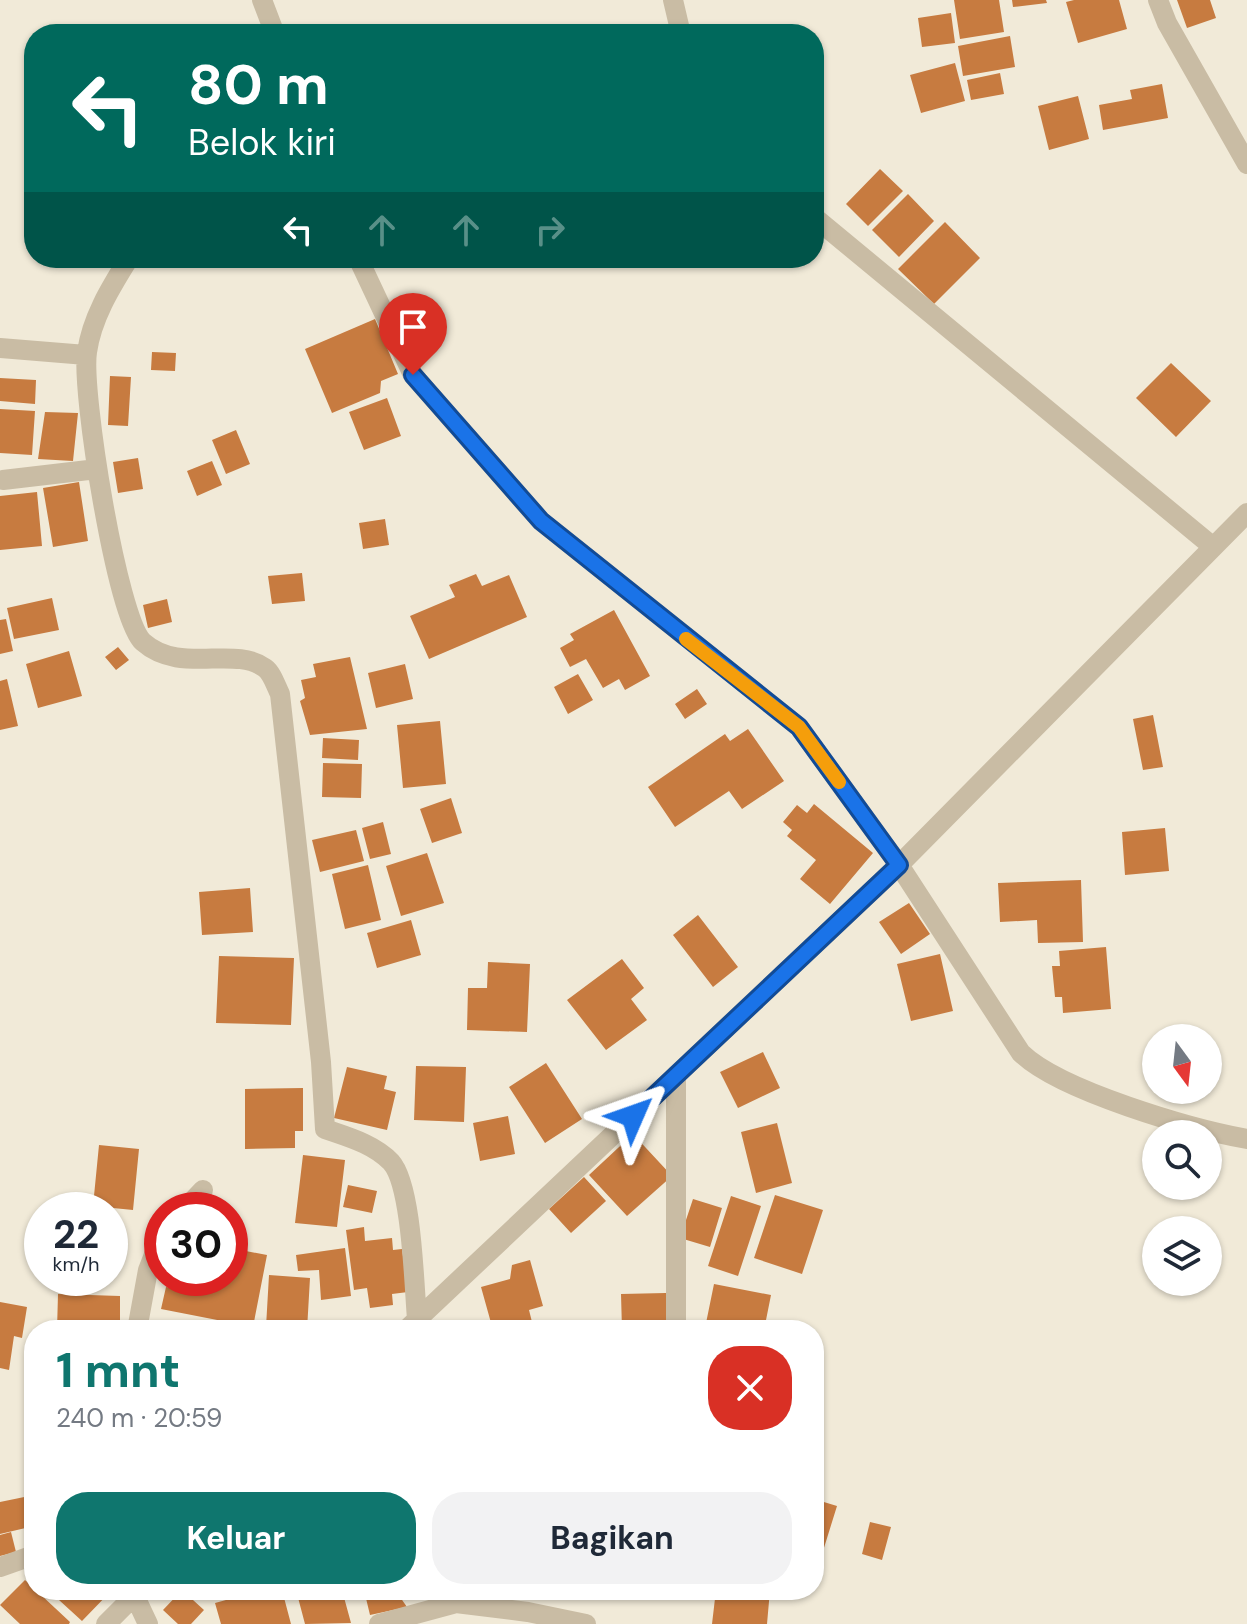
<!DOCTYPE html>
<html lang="id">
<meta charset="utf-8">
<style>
:root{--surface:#fff;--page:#f2f2f3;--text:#1f2937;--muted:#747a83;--accent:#0f766e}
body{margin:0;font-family:"DM Sans",sans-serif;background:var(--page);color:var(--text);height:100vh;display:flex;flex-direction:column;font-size:30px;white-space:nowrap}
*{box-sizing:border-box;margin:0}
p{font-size:26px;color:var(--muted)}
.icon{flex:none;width:44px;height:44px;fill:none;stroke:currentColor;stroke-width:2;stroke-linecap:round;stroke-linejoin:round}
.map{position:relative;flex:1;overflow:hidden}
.side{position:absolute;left:24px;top:1320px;width:800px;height:280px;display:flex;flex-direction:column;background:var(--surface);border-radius:32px;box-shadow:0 2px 6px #0004}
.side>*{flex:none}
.hud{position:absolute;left:24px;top:24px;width:800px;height:244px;border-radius:32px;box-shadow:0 2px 6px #0004;background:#00695c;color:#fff;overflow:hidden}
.needle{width:52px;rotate:165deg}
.buttons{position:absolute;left:1142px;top:1024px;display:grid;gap:16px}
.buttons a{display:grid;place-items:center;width:80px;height:80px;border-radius:50%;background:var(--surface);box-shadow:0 2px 6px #0004;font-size:40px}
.speed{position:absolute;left:24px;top:1192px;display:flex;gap:16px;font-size:40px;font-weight:700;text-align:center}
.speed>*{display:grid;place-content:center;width:104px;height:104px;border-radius:50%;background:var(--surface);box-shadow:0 2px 6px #0004;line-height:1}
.speed small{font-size:20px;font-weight:400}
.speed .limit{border:12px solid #d22;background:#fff;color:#111}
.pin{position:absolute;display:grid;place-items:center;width:68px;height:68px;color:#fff;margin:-82px -34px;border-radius:50% 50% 50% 0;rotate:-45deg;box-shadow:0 0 8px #0007}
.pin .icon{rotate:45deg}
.me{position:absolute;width:88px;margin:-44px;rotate:47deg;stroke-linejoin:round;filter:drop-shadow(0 0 6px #0008)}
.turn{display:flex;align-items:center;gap:28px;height:168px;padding:0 32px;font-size:36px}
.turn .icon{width:104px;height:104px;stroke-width:2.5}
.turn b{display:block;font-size:56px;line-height:68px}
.lanes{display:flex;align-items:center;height:76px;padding:0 32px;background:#0003;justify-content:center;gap:40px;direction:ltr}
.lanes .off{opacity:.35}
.round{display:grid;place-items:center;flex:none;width:84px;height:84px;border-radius:32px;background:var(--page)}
.headline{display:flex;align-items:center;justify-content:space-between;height:136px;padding:0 32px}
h1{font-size:48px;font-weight:700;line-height:60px;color:var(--accent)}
.primary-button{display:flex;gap:16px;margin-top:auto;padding:16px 32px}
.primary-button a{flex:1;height:92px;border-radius:32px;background:var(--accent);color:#fff;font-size:32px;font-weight:700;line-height:92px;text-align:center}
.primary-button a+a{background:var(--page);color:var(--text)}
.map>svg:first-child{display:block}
</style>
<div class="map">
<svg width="1247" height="1624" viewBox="0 0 1247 1624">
<rect width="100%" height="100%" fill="#f1ead8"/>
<path fill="#c77b40" d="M954 0H999L1004 32 960 39Z
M1012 0H1046L1047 3 1013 7Z
M1074 0H1119L1127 29 1078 43 1066 2Z
M1177 0H1210L1216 18 1187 28Z
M951 13 955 43 922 47 918 18Z
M1010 36 1015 67 963 76 958 46Z
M955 63 965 101 921 113 910 75Z
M1000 73 1004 94 971 100 967 80Z
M1162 84 1168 118 1103 130 1099 105 1132 99 1130 90Z
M1078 96 1089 139 1049 150 1038 106Z
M880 169 903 191 868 226 846 204Z
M908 194 934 221 899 257 872 230Z
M945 222 980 258 934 304 898 269Z
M375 319 398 374 381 381 380 393 332 413 305 349Z
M152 352 176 353 175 371 151 370Z
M1171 363 1211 401 1176 437 1136 398Z
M110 376 131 377 128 426 108 425Z
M0 378 36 380 35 404 0 401Z
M387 398 401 436 364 450 349 412Z
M0 409 35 411 32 455 0 453Z
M45 412 78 413 73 461 38 459Z
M236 430 250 464 226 474 212 440Z
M138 458 143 489 118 493 113 462Z
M212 461 222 485 197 496 187 471Z
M79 482 88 541 53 547 43 488Z
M37 492 42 546 0 550V496Z
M385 519 389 545 363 549 359 523Z
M302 573 305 601 272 604 268 576Z
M476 574 482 586 509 575 527 617 429 659 410 616 455 597 449 585Z
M52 598 59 630 14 639 7 608Z
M167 599 172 622 148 628 143 605Z
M614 610 650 676 625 690 619 679 603 688 586 659 570 667 560 648 574 640 570 634Z
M6 619 13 651 0 654V620Z
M118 647 129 660 116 670 105 657Z
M69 651 82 696 38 708 26 664Z
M350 657 367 729 310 735 300 701 305 698 301 680 316 677 313 664Z
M405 664 413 699 376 708 368 673Z
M578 674 593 700 568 714 554 687Z
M7 679 18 726 0 730V681Z
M697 689 707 704 685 719 675 704Z
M1153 715 1163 767 1143 770 1133 719Z
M440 721 446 784 403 788 397 725Z
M748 729 784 781 742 809 729 791 675 827 648 787 725 734 730 741Z
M323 738 359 740 358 760 322 758Z
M323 763 362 764 361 798 322 797Z
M451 798 462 833 432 843 420 809Z
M814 804 873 853 830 904 800 879 816 860 787 836 792 830 783 822 797 805 807 813Z
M383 822 391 854 370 859 362 828Z
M1165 828 1169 871 1125 875 1122 832Z
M356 830 364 861 320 872 312 840Z
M427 853 444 903 401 916 386 866Z
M368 865 381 920 345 929 332 874Z
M1081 880 1083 942 1038 943 1037 920 1000 922 998 883Z
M250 888 253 932 202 935 199 892Z
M909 903 930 934 901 954 879 922Z
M698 915 738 967 713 987 673 935Z
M411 920 421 955 377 968 367 933Z
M1106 947 1111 1009 1063 1013 1062 997H1055L1052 966H1060L1059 951Z
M940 954 953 1011 911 1021 897 964Z
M219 956 294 958 291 1025 216 1023Z
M622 959 644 988 631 999 647 1020 606 1050 567 1000Z
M488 962 530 964 527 1032 467 1030 468 988H487Z
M763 1052 780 1088 738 1108 720 1072Z
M546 1063 582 1119 545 1143 509 1087Z
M416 1066 466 1067 464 1122 414 1120Z
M347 1067 387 1076 384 1089 396 1092 387 1130 334 1118Z
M303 1088V1131H295V1148L245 1149V1089Z
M508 1116 515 1154 480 1161 473 1123Z
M777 1123 792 1183 756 1193 741 1132Z
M633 1134 672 1176 627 1216 589 1175Z
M99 1145 139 1149 133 1210 93 1206Z
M303 1155 345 1160 337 1227 295 1223Z
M584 1177 606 1201 571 1233 549 1209Z
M348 1185 377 1191 372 1213 343 1207Z
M775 1195 823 1210 802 1274 754 1258Z
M731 1196 761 1206 738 1276 708 1266Z
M693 1199 722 1208 710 1247 680 1238Z
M364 1227 365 1241 392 1238 393 1250 402 1249 408 1292 392 1294 393 1305 370 1308 367 1288 354 1290 346 1230Z
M230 1248 267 1255 253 1327 161 1309 166 1287 183 1290 185 1278H230Z
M345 1248 351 1296 321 1300 319 1270 298 1271 296 1255Z
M530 1260 543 1306 529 1310 534 1330H493L481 1287 510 1279 512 1265Z
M269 1275 310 1278 307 1330 266 1327Z
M60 1278H95V1283H60Z
M714 1284 771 1295 764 1330 705 1328Z
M666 1293V1330H622L621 1294Z
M58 1294 120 1296V1330H57Z
M0 1302 27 1307 22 1338 14 1336 9 1370 0 1368Z
M34 1412V1453L30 1454 25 1413Z
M34 1495V1526L0 1534V1502Z
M814 1499 837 1506 823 1551 814 1548Z
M870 1522 891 1527 882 1560 862 1554Z
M11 1532 16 1552 0 1556V1535Z
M25 1580 70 1622 69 1624H20L0 1605Z
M48 1590H112L82 1621Z
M182 1590 204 1610 191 1624H178L163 1610Z
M262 1590H282L291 1624H221L215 1603Z
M296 1590H342L351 1623 305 1624Z
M364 1590H424V1591L400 1597 407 1607 370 1615Z
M716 1590H770L767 1624H712Z"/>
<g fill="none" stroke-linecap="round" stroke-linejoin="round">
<path stroke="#c9bca4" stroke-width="20" d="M262 0 275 34
M673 0 681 34
M1158 0 1167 23 1247 164
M814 217 1212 546
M129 258C111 287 92 317 87 352 81 391 117 618 143 642 180 675 234 645 265 668 272 673 276 686 280 694L321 1062 325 1129C348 1137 374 1144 391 1162 412 1185 414 1285 417 1319
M358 258 413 375 541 521 799 727 899 865 1021 1053C1060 1091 1192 1129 1247 1139
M0 348 86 355
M3 480 97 469
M676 1075V1330
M184 1210 203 1190
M137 1330 148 1270 162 1234
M406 1330 899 865 1247 513
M0 1567 34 1555
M132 1590 148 1624
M106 1624 140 1590
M379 1624 456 1603 528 1612 586 1624"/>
</g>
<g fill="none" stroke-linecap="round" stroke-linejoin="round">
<defs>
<path id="route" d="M413 375 541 521 799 727 899 865 633 1116"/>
</defs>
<use href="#route" stroke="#114b97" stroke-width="20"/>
<use href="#route" stroke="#1a73e8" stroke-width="14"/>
<path stroke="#f59e0b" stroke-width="14" d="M686 639 799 727 839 782"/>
</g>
</svg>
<div class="buttons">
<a><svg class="needle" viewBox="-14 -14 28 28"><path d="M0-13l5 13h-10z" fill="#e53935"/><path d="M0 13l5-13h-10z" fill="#747a83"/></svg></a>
<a><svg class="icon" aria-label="search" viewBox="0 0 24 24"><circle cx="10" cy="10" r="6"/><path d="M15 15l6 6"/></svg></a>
<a><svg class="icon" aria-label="layers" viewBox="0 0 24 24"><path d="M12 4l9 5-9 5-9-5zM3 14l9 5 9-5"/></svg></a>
</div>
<div class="speed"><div>22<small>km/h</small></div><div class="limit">30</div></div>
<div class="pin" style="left:413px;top:375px;background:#d93025"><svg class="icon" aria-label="arrive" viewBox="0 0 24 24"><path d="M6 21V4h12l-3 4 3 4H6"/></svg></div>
<svg class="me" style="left:633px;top:1116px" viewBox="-20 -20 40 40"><path d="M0-17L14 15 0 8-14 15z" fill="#1a73e8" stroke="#fff" stroke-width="4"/></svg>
<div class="hud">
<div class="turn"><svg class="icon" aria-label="left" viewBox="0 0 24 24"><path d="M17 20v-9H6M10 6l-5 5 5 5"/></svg><div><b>80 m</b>Belok kiri</div></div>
<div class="lanes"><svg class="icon" aria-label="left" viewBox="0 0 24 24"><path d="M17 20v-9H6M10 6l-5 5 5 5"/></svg><svg class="icon off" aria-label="ahead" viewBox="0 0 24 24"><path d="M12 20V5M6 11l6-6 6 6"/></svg><svg class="icon off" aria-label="ahead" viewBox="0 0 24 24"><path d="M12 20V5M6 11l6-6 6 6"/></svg><svg class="icon off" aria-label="right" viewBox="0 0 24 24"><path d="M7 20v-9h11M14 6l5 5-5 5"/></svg></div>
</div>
<section class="side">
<div class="headline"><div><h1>1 mnt</h1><p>240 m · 20:59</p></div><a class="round" style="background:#d93025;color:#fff"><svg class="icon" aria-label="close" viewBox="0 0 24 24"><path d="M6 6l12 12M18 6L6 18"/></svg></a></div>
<div class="primary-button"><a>Keluar</a><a>Bagikan</a></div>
</section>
</div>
